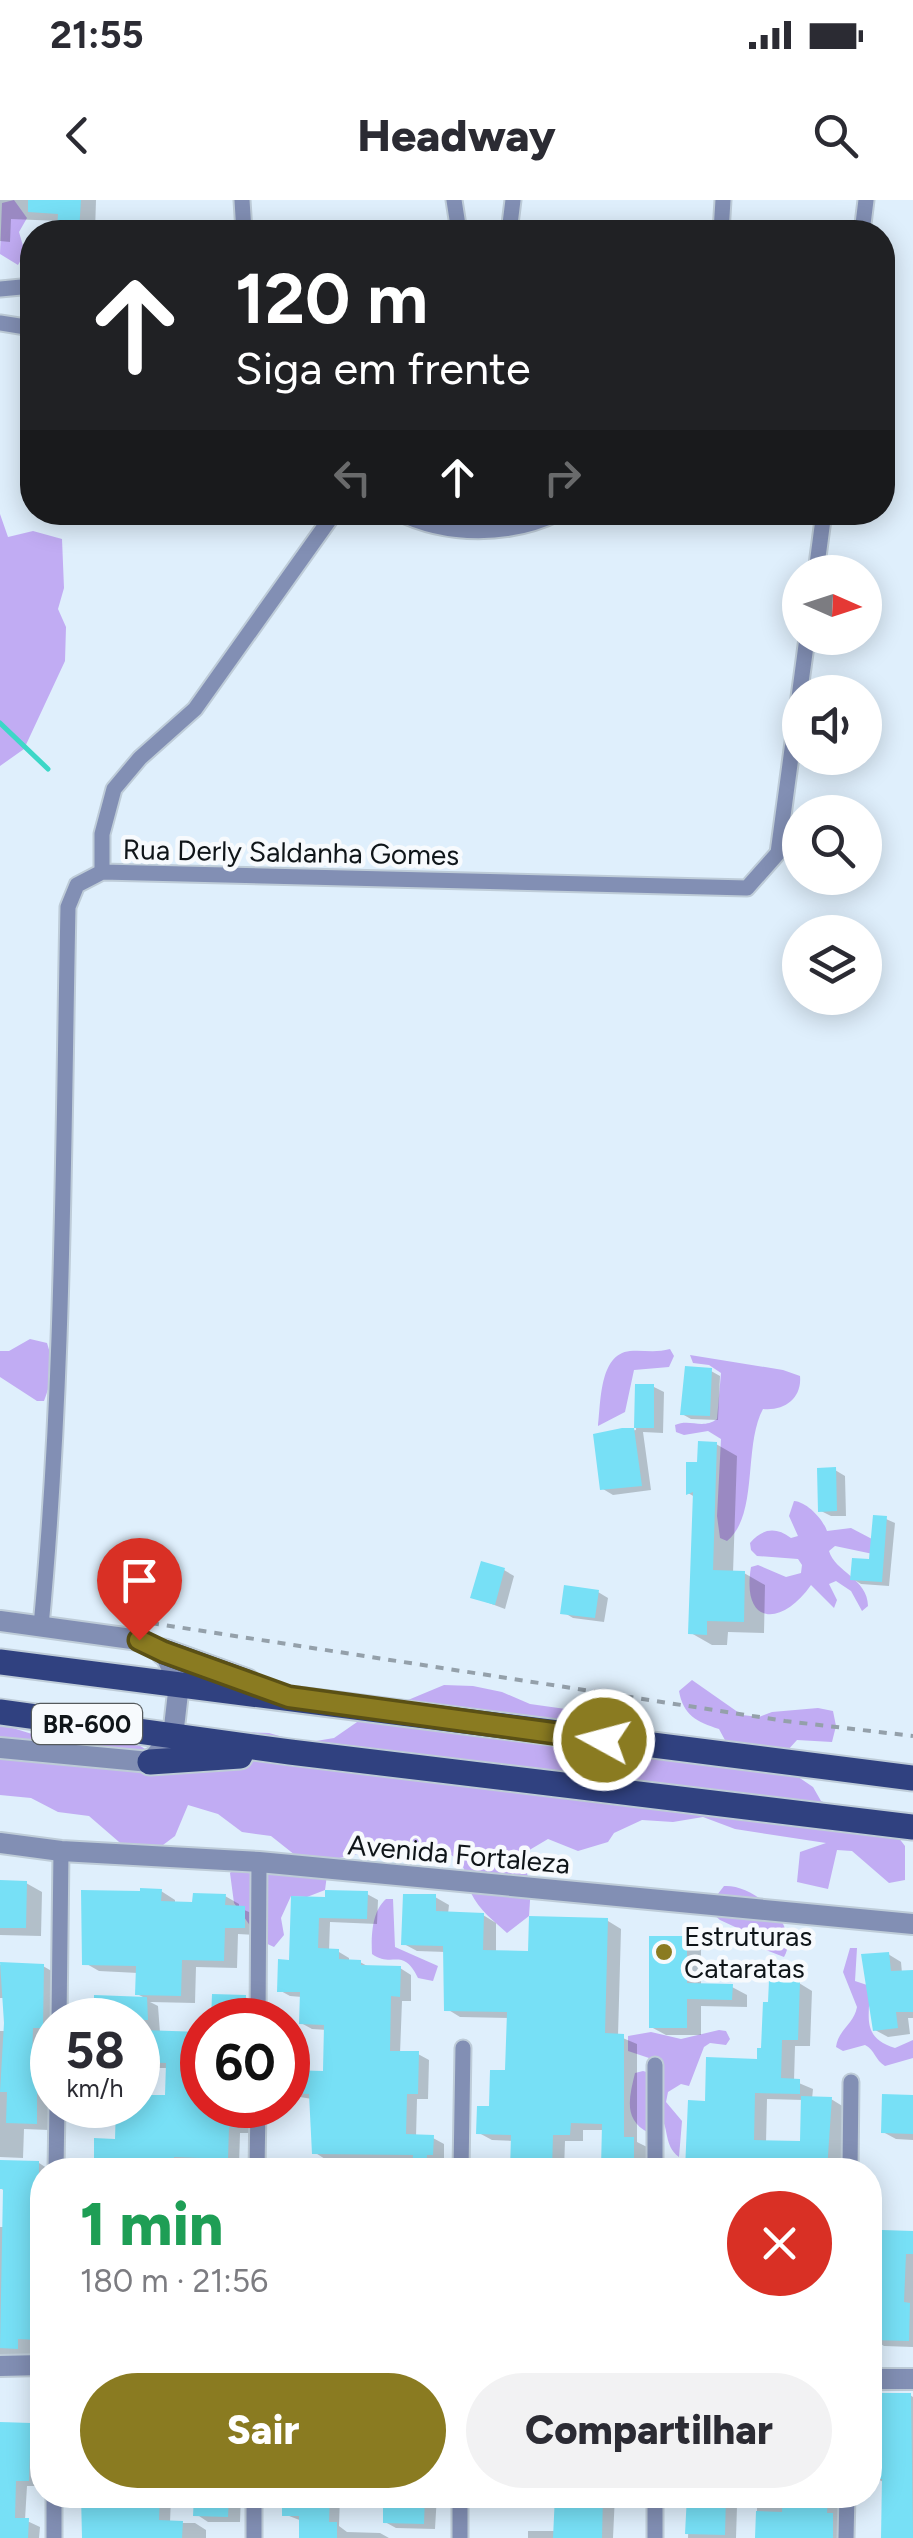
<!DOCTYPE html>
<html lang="pt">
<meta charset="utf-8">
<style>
:root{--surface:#fff;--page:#f2f2f3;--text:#2b2b33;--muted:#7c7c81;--accent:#8a7b21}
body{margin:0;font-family:Figtree,sans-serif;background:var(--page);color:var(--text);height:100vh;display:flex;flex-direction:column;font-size:38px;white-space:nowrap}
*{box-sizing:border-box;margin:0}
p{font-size:32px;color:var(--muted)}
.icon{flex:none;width:55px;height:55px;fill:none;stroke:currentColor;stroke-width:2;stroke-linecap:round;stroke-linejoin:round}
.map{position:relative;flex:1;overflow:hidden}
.drawer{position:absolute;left:30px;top:1958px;width:852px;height:350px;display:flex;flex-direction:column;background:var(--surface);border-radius:40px;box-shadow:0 5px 25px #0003}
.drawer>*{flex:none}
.banner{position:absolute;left:20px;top:20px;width:875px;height:305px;border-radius:40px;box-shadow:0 5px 25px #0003;background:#202124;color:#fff;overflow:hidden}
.needle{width:65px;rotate:93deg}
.controls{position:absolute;left:782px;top:355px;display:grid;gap:20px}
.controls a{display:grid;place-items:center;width:100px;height:100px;border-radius:50%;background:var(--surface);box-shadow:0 5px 25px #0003;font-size:50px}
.speed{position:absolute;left:30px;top:1798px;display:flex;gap:20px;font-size:50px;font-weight:700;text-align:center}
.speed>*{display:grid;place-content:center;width:130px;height:130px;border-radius:50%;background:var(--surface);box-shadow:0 5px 25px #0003;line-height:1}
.speed small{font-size:25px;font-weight:400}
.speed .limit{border:15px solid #d22;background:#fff;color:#111}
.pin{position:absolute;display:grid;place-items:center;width:85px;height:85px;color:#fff;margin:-102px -42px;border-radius:50% 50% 50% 0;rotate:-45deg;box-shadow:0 0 10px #0007}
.pin .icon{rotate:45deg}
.me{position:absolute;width:110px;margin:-55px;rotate:277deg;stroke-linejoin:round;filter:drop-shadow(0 0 8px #0008)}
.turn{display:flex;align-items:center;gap:35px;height:210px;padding:0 50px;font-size:45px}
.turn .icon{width:130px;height:130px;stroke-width:2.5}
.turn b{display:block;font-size:70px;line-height:85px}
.lanes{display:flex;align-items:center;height:95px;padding:0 50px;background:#0003;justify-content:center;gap:50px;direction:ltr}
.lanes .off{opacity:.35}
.round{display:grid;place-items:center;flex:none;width:105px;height:105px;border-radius:52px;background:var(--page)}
.overview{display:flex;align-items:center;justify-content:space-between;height:170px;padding:0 50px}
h1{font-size:60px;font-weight:800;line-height:75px;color:#1e9e55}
.action{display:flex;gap:20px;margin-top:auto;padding:20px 50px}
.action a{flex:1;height:115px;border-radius:60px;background:var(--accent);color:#fff;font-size:40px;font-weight:800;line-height:115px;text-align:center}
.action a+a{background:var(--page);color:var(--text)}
.status{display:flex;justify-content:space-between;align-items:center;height:70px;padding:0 50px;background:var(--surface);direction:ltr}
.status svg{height:28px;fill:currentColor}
header{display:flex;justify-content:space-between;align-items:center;height:130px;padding:0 50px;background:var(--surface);font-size:45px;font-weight:800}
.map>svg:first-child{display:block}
</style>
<div class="status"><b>21:55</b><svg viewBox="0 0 49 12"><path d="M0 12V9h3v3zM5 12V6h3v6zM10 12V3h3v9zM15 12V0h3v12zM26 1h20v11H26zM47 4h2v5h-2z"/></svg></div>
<header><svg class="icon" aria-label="back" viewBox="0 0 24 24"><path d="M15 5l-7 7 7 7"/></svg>Headway<svg class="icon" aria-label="search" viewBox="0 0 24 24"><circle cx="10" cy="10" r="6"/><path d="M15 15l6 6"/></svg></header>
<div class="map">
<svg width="913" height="2338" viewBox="0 0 913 2338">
<rect width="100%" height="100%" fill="#dfeffc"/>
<path fill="#c1acf3" d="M14 0 27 18 19 32 25 53 18 65 0 54 2 3Z
M0 314 8 337 33 331 62 339 64 388 58 409 66 427 65 461 24 549 0 566Z
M30 1139 47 1143C54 1163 52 1181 44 1201H37L0 1177V1151H9Z
M670 1149 674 1156 669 1167 634 1170 625 1212 598 1226C601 1203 599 1154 630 1151 644 1150 656 1153 670 1149Z
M690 1155 783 1170 800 1176C802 1198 785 1211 763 1209 743 1246 759 1315 727 1341L720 1338 717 1316 721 1239 708 1231 684 1235 676 1232 675 1225C690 1218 702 1230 717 1219L721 1173 709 1165 693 1163Z
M794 1301C807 1302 823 1319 827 1331L851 1328 872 1339 873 1354 835 1346 829 1351C835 1372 868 1379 868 1406L862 1411 851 1391 836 1381 829 1384 837 1400 834 1408 811 1385C782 1427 741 1426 751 1367L758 1365 786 1377 801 1373 802 1365 798 1359 757 1356 751 1350 750 1343C763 1328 776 1327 791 1338L798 1336 789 1316Z
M692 1480 742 1515 759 1517 772 1512 818 1508 833 1511 836 1526 832 1542 797 1540 787 1551 726 1542 719 1529C697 1522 683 1515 679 1491Z
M444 1485 473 1486 502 1492 530 1504 587 1512 654 1539 682 1534 788 1570 813 1587 821 1601 895 1633 905 1646V1680L889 1683 852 1651 837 1650 828 1689 797 1682 800 1652 826 1643 735 1629 703 1617 673 1622 642 1620 614 1633 608 1642 578 1651 548 1639 521 1655 531 1686 529 1716 507 1733C494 1721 479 1710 471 1693 467 1684 467 1671 461 1664 431 1627 358 1657 319 1662L327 1675 325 1690 307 1697 291 1696 281 1718 284 1735 274 1747 261 1741 234 1703 230 1673 239 1662 300 1659 271 1636 242 1632 218 1614 188 1605 175 1636 155 1651 126 1648 89 1616 58 1612 31 1598 0 1595V1524L32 1534 64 1530 124 1536 150 1552 208 1535 240 1532 269 1533 304 1543 334 1538 360 1520Z
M724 1686C755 1684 802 1726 784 1757L753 1745 748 1733 720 1720 713 1714 714 1699Z
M386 1699H393L395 1747 438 1766 433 1781 418 1778C402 1746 393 1769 372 1754 371 1736 372 1711 386 1699Z
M850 1748H857L855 1781 870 1786C870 1816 860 1837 895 1848L913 1840V1858L885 1866C875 1860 875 1850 865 1845L843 1851 836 1847C838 1830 854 1824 857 1807L843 1772Z
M719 1830 726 1831 730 1839 726 1845 710 1843 704 1847 689 1886 681 1884 668 1892 666 1902 682 1921 679 1957C663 1945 670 1928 659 1914L665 1970H648L649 1933C623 1920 629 1898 635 1873L643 1871 650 1873 655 1860 628 1851V1836L651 1832 681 1839Z"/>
<path fill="#0003" fill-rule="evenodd" d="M0 0H96L95 32H65L60 30V21L11 19 10 42 0 41Z
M711 1171 720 1176 718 1220 691 1219 682 1214Z
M637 1186 654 1187 664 1192 663 1233 643 1232 651 1290 613 1295 603 1289 596 1236 636 1230Z
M716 1244 737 1256 733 1373H744L765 1385 764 1433 728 1432 727 1445H712L691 1433 695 1297 688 1293 700 1265Z
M835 1270 845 1276 846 1316H831L821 1311Z
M886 1319 895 1323 889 1386 861 1384 853 1379 871 1362Z
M504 1370 514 1376 505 1409 473 1397Z
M598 1392 608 1398 604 1422 573 1418 563 1412Z
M0 1682 26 1683 42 1692 41 1736 0 1735Z
M161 1691 175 1700V1704L195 1705 225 1696 239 1704V1708L259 1716 258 1735 238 1734 237 1768 196 1767 195 1803 150 1802 158 1806 160 1833 202 1834V1905H250V1933H240L239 1965 98 1970 97 1941H117L118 1905H138V1820H96L147 1799 137 1794 138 1773 99 1771 85 1763ZM142 1868H168L167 1898 142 1897Z
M367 1694 378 1700 377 1724 330 1722 329 1751 339 1752 349 1758V1762H360L369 1767 400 1768 411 1775V1801H402L400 1854H418L429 1860 428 1899H417L416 1937 433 1938 444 1944V1970H388V1959H325L314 1952 312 1899 288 1895V1872L326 1874 327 1830 312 1829 301 1823 302 1797 290 1796 279 1790 328 1699Z
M435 1697 449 1705 448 1714 483 1715 496 1723V1752L531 1753 608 1721 621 1729 618 1836 637 1844V1942L647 1947 646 1970H604V1930H583V1941H565L564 1970H513L514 1941 492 1940 479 1933 508 1873 509 1818 460 1817 447 1809 446 1752 417 1751 404 1744Z
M687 1738 701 1747V1786L732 1787 747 1795V1807L701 1806V1835H666L651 1827Z
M888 1754 901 1762 902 1773H913V1818H908L910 1834 888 1837 875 1830Z
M0 1765 43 1766 55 1773 52 1834H45L44 1868 49 1871V1930L24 1929 23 1958 0 1957V1831H5L6 1798H0Z
M799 1783 812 1791 810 1846H795L794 1881 813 1889 812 1899H831L844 1907 841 1970H689L707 1904 759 1861ZM767 1899 803 1900 802 1944 766 1943Z
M245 1797 257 1805V1820H214Z
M913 1897V1940L896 1939 883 1932Z
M39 1963 50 1970H42V2145H30V2154H0V2027H4L5 1991 0 1988Z
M913 2034V2147L884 2146 871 2138Z
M910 2195 913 2197V2338H884L885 2283 876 2278 877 2220 870 2216Z
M0 2225H30L41 2232 39 2286H27L25 2320 40 2327 39 2338H0Z
M85 2295H167L171 2297 170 2323H195L206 2330V2338H84Z
M196 2295H241L240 2322H208L196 2314Z
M284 2295H340L339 2326 347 2332 380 2333 389 2338H301L302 2321 284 2314Z
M386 2295H437L435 2329 396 2328 385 2322Z
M557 2295H615L613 2338H528V2331H556Z
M682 2295H730L729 2301 737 2306 736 2338H688L689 2304 682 2300Z
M757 2295H839L838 2319 844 2322 843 2338H757Z"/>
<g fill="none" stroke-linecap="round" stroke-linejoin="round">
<path stroke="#3cd7c7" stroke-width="5" d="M0 523 48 569"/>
</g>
<path fill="#77e0f6" d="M28 0H81L79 32 57 31 58 14 28 12Z
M685 1166 712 1168 710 1216 680 1215Z
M635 1184H654V1228H634Z
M622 1228H634L642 1286 600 1290 593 1234Z
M698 1241 717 1242 713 1370 745 1371 744 1422 707 1421V1435L688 1434 693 1292 686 1295V1262H697Z
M836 1267 837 1311 818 1312 817 1268Z
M873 1315 887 1316 882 1382 850 1380 852 1358 869 1359Z
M481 1361 505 1368 495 1405 470 1398Z
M564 1385 599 1390 595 1418 560 1414Z
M0 1680 27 1681 26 1728H0Z
M140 1688 162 1689 161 1701 192 1702 193 1693 226 1694 225 1705 245 1706V1728H225L224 1761 182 1760 181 1796 135 1795 136 1766 82 1765 81 1690 140 1691Z
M325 1690 368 1691 367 1719 319 1718 318 1748 339 1749V1759L361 1760V1765L401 1766 400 1797 391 1796 390 1851H419L418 1894H407L406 1934 434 1935 433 1955H427L426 1970H412L413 1955 312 1954 309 1894 288 1893V1870L323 1871 324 1825 299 1824 300 1792H277L278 1759 289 1760 291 1696 325 1697Z
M403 1694H436V1711L484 1713 483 1750 528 1751 529 1716 608 1718 605 1833 624 1834V1937H634V1968H601L602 1924 571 1923 570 1935H553L552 1970H510L511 1935 476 1934 477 1906H489L490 1870H505L507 1812 444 1811 443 1746 401 1745Z
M649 1736H687V1783L733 1784 732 1800 687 1799V1828H649Z
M889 1752 891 1771 913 1770V1812H896L898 1828 873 1831 861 1754Z
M0 1762 44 1764 43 1828H33L32 1861H37V1924L6 1923 7 1892H0L4 1823Z
M769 1780 800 1781 798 1840H782L781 1878 800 1879V1894L755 1893 754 1940 800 1941 801 1896 832 1897 827 1970H685L688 1900 705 1901 706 1857 757 1859V1848H761L763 1802H768Z
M212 1794 246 1795 245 1820H211Z
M94 1795 147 1797 148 1820H94Z
M142 1830 202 1832V1905H239L238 1928 229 1927 228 1959 174 1957V1961L152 1960V1965H139L138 1970H97L98 1963H94V1938L115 1939 116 1905H138V1895H165L166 1863 141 1862Z
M882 1894 913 1895V1934L881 1933Z
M0 1960 39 1961V2050H34L33 2094H41L40 2140 18 2139V2149L0 2148 3 1989H0Z
M882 2030 913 2031V2054H906L904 2102 910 2103 909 2141 870 2140V2101L881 2102Z
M875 2193H911L913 2338H881L882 2279H873L875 2217H870V2199H875Z
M0 2222 31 2223 29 2281H16L15 2318H29L28 2338H0Z
M81 2295H160L159 2320 183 2321 182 2338H82Z
M194 2295H229L228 2317 193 2316Z
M282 2295H330L329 2322H337V2338H299V2316H282Z
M391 2295H425L424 2324 383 2323V2304L391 2305Z
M555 2295H603L602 2338H553Z
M687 2295 726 2296 725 2335 685 2334Z
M783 2295H828L827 2313H833V2338H755L756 2311 782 2312Z"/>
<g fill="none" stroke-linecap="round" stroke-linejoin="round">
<defs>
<path id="minor" d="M242 0 244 32
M454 0 459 32
M509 32 513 0
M721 32 723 0
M862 32 866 0
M0 89 32 86
M0 123 32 128
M397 312C447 337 510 337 560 312
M816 372 824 312
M102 672V634L114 589 140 558 195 509 335 312
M41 1426C64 1187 63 947 68 707L77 685 102 672 747 688 778 653 807 438
M59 1820 61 1651
M258 1820 259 1662
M56 1970 57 1905
M257 1970 258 1905
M461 1970 463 1848
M655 1970V1865
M850 1970 851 1882
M54 2295V2338
M460 2295V2338
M655 2295V2338
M254 2338V2295
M846 2338 847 2295"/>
<path id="tertiary" d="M0 1421 139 1440 164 1452 179 1484 173 1536 150 1562 0 1548
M0 1643 61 1651 259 1662 913 1724
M0 2166 42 2165
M870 2179H913"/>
<path id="primary" d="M164 1452 247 1482
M0 1462 913 1578
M0 1512 290 1552 913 1627
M150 1562 240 1556"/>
</defs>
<use href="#minor" stroke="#beccd8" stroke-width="19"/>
<use href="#tertiary" stroke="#beccd8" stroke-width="24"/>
<use href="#primary" stroke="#beccd8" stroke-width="29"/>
<path stroke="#94a0aa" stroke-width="4" stroke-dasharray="8 8" stroke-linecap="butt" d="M151 1423 785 1521 913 1536"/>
<use href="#minor" stroke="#828fb4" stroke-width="15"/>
<use href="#tertiary" stroke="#828fb4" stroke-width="20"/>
<use href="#primary" stroke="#304180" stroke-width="25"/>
</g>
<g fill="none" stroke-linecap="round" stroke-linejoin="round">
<defs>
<path id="route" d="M139 1440 164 1452 289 1497 604 1540"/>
</defs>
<use href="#route" stroke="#5a5015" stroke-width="25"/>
<use href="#route" stroke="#8a7b21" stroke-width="18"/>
</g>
<circle fill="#8a7b21" stroke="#f7fafd" stroke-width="4" cx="664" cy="1752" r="10"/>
<g text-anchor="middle" stroke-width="9" stroke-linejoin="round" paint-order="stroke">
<rect fill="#f7fafd" stroke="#555a5d" stroke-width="2.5" x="32" y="1504" width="110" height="40" rx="8"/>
<g font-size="25" font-weight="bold" fill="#0f1519">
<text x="87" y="1533">BR-600</text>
</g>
<g font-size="28" fill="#0f1519" stroke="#f7fafd">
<text transform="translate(291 652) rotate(1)" y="10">Rua Derly Saldanha Gomes</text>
<text transform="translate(459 1654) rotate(5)" y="10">Avenida Fortaleza</text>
</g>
<g font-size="28" fill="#0f1519" stroke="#f7fafd" text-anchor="start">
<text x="684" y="1746">Estruturas<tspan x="684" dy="32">Cataratas</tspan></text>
</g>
</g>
</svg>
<div class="controls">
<a><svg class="needle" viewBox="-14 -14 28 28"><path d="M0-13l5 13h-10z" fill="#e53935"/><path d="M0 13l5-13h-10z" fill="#7c7c81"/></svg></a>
<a><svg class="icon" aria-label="sound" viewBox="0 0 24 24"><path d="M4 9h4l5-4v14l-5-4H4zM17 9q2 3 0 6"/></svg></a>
<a><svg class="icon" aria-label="search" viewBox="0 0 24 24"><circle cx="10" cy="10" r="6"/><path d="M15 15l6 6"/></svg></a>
<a><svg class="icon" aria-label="layers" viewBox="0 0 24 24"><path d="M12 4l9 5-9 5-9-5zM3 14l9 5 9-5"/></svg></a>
</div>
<div class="speed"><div>58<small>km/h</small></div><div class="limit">60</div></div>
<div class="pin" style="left:139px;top:1440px;background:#d93025"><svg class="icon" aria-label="arrive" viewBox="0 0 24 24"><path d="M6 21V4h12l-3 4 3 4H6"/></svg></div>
<svg class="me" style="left:604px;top:1540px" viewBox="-20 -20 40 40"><circle r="17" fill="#8a7b21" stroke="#fff" stroke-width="3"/><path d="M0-11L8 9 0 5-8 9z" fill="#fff"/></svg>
<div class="banner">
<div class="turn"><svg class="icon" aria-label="ahead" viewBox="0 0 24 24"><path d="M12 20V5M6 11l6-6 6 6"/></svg><div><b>120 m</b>Siga em frente</div></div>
<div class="lanes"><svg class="icon off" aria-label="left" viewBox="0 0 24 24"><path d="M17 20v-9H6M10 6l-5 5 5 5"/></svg><svg class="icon" aria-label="ahead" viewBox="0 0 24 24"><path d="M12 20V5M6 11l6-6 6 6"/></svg><svg class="icon off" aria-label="right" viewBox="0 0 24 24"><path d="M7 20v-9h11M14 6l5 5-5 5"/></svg></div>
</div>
<section class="drawer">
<div class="overview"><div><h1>1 min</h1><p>180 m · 21:56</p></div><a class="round" style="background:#d93025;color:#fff"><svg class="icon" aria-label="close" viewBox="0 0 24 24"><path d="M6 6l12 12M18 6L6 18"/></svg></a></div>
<div class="action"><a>Sair</a><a>Compartilhar</a></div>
</section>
</div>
